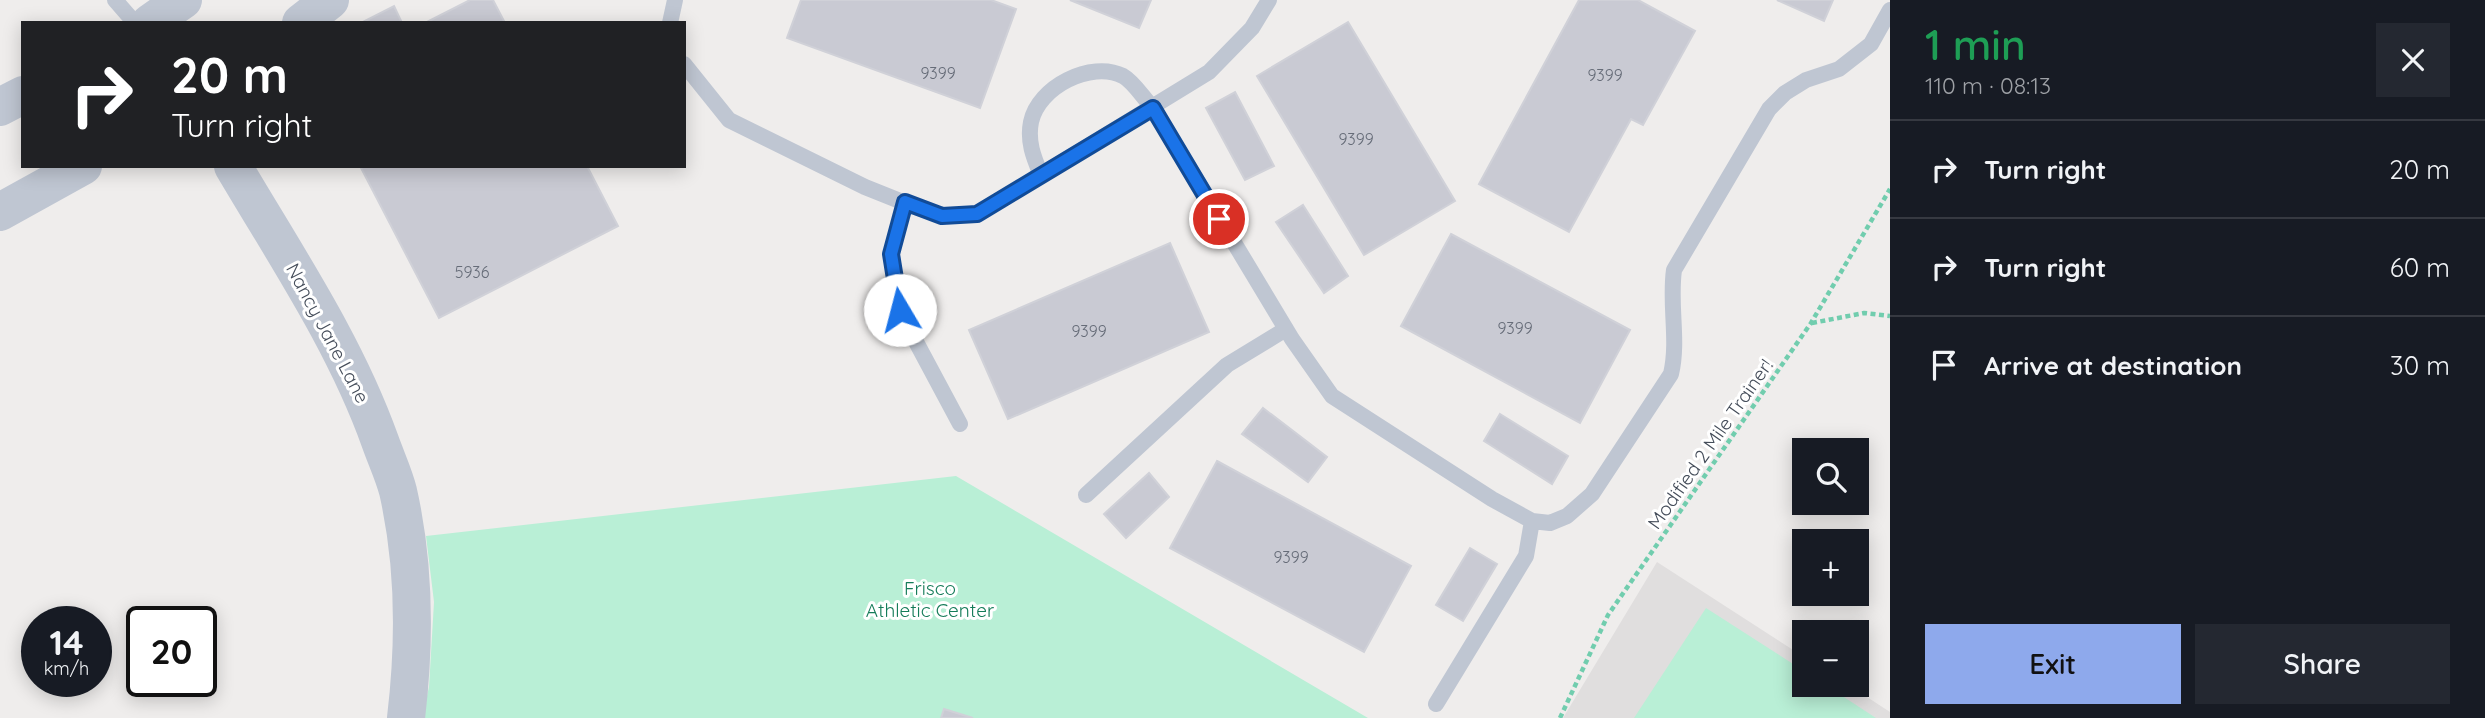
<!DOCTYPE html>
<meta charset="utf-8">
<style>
:root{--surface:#171b24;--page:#242831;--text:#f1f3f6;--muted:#9ea1a6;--line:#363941;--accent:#8ea9ec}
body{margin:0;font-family:Quicksand,sans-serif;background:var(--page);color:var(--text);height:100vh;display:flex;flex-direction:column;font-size:26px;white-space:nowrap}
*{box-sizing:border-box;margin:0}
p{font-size:23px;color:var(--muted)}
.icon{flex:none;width:38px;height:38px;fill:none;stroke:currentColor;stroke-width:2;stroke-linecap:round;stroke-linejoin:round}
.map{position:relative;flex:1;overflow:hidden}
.side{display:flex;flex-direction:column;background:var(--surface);width:595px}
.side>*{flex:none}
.guide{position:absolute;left:21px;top:21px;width:665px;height:147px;border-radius:0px;box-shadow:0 4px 18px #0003;background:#202124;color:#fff;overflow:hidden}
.tools{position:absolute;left:1792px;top:438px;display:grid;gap:14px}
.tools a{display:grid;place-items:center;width:77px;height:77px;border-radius:0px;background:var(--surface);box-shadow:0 4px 18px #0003;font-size:35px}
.speed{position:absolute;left:21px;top:606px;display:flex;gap:14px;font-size:35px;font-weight:700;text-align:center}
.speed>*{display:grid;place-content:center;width:91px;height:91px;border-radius:50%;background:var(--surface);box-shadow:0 4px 18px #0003;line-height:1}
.speed small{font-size:18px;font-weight:400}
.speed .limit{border:4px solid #111;border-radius:10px;background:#fff;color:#111}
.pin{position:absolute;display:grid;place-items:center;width:60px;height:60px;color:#fff;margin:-30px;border:4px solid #fff;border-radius:50%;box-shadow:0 2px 7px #0007}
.me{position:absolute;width:77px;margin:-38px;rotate:352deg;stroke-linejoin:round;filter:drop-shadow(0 0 5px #0008)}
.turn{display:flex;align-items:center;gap:24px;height:147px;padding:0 35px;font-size:32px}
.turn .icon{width:91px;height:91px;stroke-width:2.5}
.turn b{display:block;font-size:49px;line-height:60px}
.round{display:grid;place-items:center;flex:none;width:74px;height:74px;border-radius:0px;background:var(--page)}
.summary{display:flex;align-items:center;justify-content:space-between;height:119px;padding:0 35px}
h1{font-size:42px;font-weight:600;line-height:52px;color:#1e9e55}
.cta{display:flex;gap:14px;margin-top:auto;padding:14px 35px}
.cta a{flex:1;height:80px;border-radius:0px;background:var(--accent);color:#111;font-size:28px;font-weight:600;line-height:80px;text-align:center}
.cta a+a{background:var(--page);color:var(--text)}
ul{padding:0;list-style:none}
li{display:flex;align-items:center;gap:21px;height:98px;padding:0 35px;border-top:2px solid var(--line)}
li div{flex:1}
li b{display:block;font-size:26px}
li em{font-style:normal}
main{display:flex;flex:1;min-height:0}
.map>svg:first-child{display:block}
</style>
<main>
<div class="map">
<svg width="1890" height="718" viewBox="0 0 1890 718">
<rect width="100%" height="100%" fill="#efedec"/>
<path fill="#e0dede" d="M1657 562 1804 657V684H1847L1890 712V718H1563Z"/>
<path fill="#b9efd6" d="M956 476 1368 718H422L429 687 434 602 426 536Z
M1706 608 1804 671V684H1824L1876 718H1634Z"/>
<path fill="#c9cad3" stroke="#d0d1d8" stroke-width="2" d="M470 0H493L505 23H425Z
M801 0H991L1016 9 980 108 787 38Z
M1070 0H1151L1139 28Z
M1579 0H1638L1695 31 1643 125 1631 119 1569 232 1479 184Z
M1777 0H1833L1824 21Z
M394 6 402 23H361Z
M1348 22 1455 201 1364 255 1257 76Z
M1235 92 1274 166 1245 180 1206 108Z
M360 166H587L618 226 439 318Z
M1303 205 1348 276 1324 293 1276 222Z
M1451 234 1630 330 1580 423 1401 326Z
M1170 243 1209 332 1008 419 969 330Z
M1263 408 1327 457 1308 482 1242 434Z
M1500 414 1568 456 1552 484 1484 441Z
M1217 461 1411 566 1364 652 1170 548Z
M1149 473 1169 497 1126 538 1104 514Z
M1470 548 1497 564 1463 621 1436 605Z
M944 709 973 718H941Z"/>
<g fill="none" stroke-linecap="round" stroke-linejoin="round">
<path stroke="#71cdae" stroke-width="4.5" stroke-dasharray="5 3.5" stroke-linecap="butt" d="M1812 323 1864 313 1890 316
M1560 718 1608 615 1811 323 1890 189"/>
<path stroke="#bfc6d2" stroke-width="16" d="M115 0 135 23
M670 23 675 0
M684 64 729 120 865 187 915 207 942 216 977 214 1209 72 1252 28 1269 0
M1041 175C1034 158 1027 142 1031 122 1038 87 1091 60 1123 76 1134 82 1144 99 1153 108L1292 339 1332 396 1492 499 1532 521 1550 523 1567 516 1592 494 1671 374C1679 340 1669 305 1674 270L1769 109 1785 93 1806 80 1839 69 1871 44 1890 10
M905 202 891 254 899 310 960 424
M1086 495 1227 365 1286 329
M1436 704 1526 556 1532 521"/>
<path stroke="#bfc6d2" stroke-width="38" d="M150 23 183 0
M301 23 330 0
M0 107 23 95
M233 166C286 256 345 343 380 441 386 458 394 475 398 491 415 566 415 643 406 718
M0 212 83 166"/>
</g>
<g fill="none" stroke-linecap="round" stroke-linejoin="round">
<defs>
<path id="route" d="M900 310 891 254 905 202 942 216 977 214 1153 108 1219 219"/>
</defs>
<use href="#route" stroke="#114b97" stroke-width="18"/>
<use href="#route" stroke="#1a73e8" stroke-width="12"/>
</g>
<g text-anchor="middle" stroke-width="6" stroke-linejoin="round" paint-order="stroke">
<g font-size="16" fill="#666c78">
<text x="938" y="79">9399</text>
<text x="1605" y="81">9399</text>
<text x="1356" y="145">9399</text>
<text x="472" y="278">5936</text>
<text x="1515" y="334">9399</text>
<text x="1089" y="337">9399</text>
<text x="1291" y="563">9399</text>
</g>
<g font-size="19" fill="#454d5a" stroke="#fff">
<text transform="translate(328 333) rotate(62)" y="7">Nancy Jane Lane</text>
<text transform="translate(1710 444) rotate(-55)" y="7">Modified 2 Mile Trainer!</text>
</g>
<g font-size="19" fill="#157c59" stroke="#fff">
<text x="930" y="595">Frisco<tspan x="930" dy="22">Athletic Center</tspan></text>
</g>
</g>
</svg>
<div class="tools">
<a><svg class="icon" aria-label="search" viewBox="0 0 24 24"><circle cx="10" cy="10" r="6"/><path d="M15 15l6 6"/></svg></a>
<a>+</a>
<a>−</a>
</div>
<div class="speed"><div>14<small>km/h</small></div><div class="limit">20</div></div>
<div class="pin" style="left:1219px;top:219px;background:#d93025"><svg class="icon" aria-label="arrive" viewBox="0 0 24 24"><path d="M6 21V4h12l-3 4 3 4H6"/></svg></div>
<svg class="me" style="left:900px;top:310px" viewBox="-20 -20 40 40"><circle r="19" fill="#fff"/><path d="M0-13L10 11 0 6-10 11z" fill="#1a73e8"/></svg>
<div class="guide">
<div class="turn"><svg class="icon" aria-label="right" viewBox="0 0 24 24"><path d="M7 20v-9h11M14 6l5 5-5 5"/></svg><div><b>20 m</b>Turn right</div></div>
</div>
</div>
<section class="side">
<div class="summary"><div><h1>1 min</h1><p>110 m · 08:13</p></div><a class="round"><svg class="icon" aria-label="close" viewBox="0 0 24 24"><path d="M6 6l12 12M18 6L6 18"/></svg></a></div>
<ul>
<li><svg class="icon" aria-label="right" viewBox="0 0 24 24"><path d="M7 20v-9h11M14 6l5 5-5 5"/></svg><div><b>Turn right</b></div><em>20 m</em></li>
<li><svg class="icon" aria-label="right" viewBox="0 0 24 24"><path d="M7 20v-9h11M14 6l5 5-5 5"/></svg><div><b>Turn right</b></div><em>60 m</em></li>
<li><svg class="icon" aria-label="arrive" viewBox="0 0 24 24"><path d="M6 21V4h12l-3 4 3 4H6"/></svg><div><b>Arrive at destination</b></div><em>30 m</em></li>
</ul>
<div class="cta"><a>Exit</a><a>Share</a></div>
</section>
</main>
